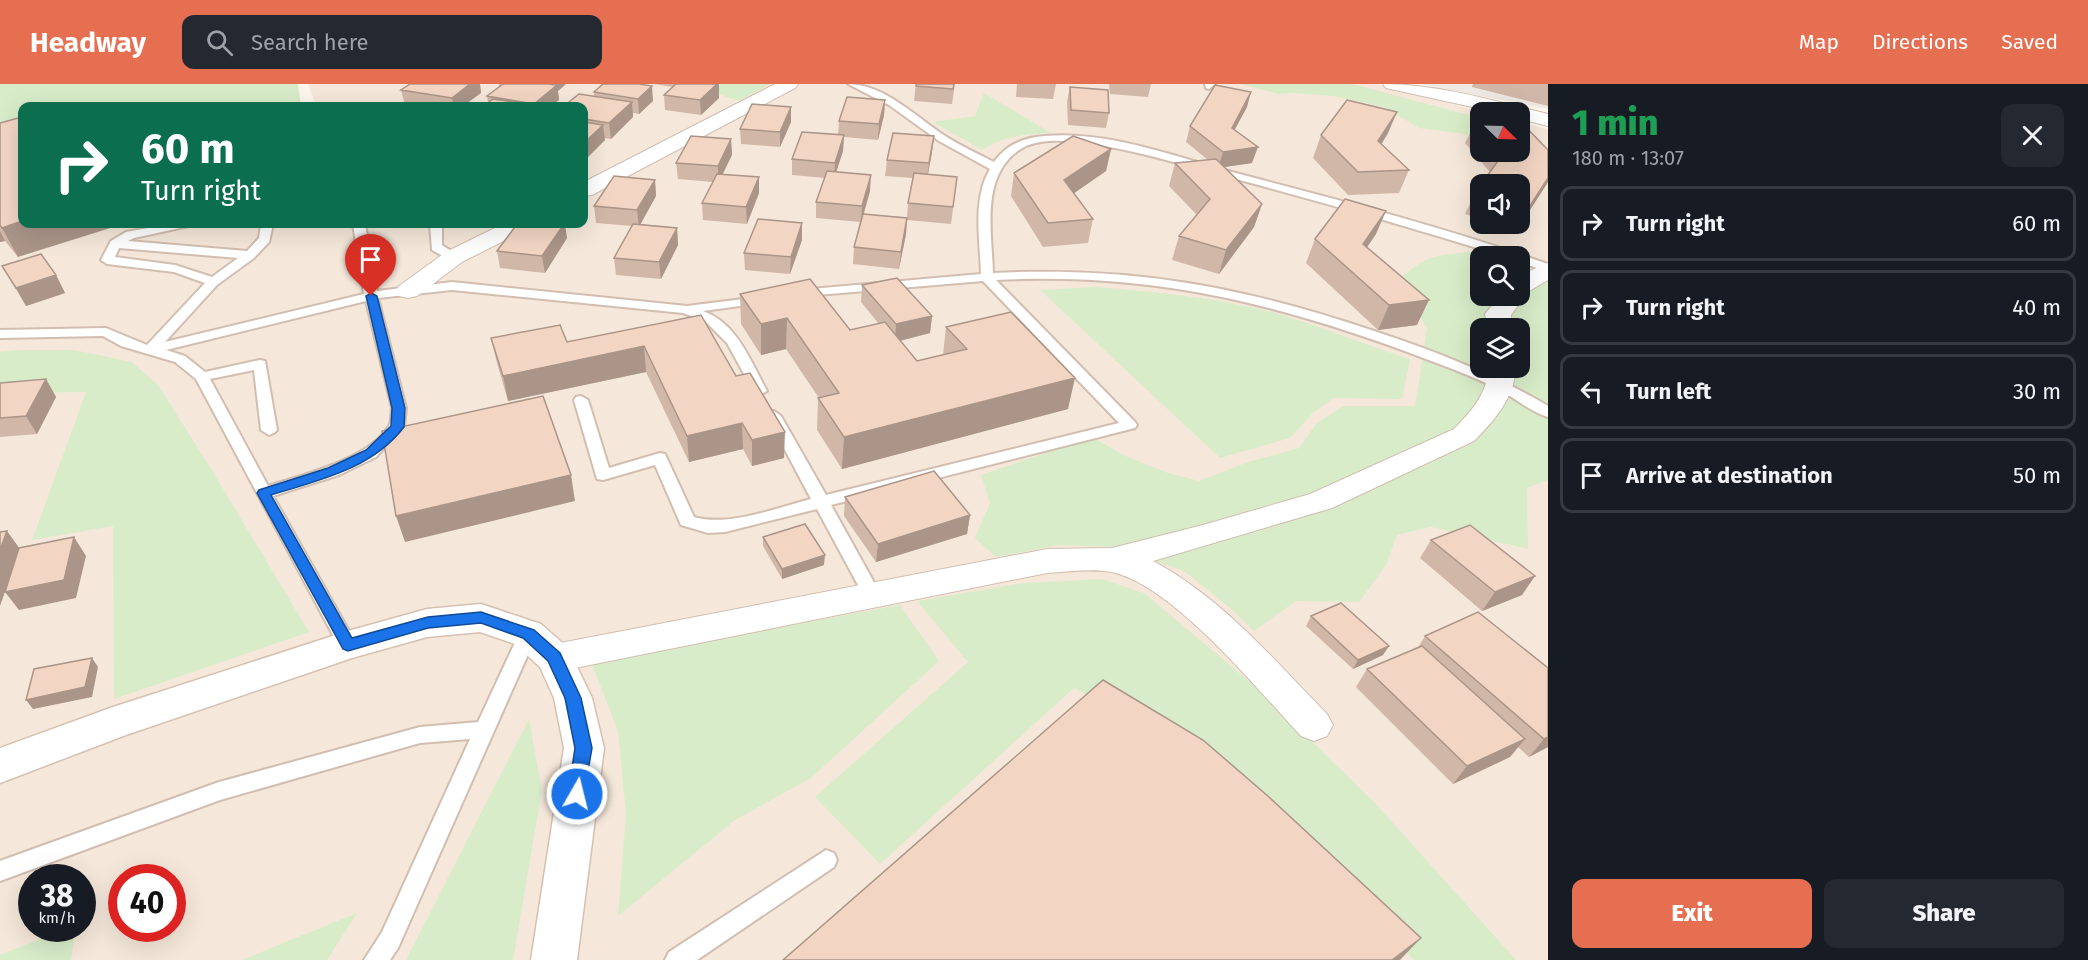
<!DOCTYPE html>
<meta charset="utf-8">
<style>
:root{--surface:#171b24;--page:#242831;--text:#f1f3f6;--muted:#9ea1a6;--line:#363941;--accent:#e76f51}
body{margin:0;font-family:"Fira Sans",sans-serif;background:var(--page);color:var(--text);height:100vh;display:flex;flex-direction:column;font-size:22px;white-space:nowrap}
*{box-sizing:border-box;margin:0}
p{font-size:20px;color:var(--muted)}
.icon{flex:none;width:33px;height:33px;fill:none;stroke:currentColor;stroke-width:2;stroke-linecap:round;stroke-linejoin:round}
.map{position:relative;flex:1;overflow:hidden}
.side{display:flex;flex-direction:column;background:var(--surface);width:540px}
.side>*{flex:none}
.guide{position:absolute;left:18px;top:18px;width:570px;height:126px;border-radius:12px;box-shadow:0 6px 24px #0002;background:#0b6e4f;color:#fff;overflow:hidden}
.needle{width:39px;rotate:113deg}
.controls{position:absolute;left:1470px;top:18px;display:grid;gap:12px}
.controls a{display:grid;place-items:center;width:60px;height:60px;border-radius:12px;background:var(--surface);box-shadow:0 6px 24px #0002;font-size:30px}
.speed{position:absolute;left:18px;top:780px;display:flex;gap:12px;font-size:30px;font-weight:700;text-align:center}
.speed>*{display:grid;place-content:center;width:78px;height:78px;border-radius:50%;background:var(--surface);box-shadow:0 6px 24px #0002;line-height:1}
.speed small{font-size:15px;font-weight:400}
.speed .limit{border:9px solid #d22;background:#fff;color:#111}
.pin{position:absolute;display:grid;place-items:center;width:51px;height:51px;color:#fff;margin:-62px -26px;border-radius:50% 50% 50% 0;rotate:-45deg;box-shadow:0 0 6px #0007}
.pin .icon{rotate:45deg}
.me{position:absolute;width:66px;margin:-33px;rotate:8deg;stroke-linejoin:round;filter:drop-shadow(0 0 4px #0008)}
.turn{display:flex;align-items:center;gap:21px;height:126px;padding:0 24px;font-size:27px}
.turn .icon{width:78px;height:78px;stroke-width:2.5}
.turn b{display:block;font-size:42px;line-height:51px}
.round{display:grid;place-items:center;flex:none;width:63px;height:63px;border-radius:12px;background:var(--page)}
.summary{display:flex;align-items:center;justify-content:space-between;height:102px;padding:0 24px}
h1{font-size:36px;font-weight:800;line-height:45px;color:#1e9e55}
.cta{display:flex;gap:12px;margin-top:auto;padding:12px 24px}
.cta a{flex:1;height:69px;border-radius:12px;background:var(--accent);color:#fff;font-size:24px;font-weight:800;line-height:69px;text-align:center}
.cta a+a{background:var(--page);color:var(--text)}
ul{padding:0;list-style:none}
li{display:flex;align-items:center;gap:18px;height:75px;margin:0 12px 9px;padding:0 12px;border:3px solid var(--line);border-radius:12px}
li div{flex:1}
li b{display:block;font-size:22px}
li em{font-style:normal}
header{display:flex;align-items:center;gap:36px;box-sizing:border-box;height:84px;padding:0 30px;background:var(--accent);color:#fff}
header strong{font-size:28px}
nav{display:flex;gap:33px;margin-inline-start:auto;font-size:21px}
.search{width:420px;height:54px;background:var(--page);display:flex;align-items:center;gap:15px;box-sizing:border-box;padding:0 21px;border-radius:12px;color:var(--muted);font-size:22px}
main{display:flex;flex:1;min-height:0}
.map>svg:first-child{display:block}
</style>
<header>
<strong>Headway</strong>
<div class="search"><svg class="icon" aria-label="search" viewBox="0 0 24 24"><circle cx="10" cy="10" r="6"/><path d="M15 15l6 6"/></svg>Search here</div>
<nav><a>Map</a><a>Directions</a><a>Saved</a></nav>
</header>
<main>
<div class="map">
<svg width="1548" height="876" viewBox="0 0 1548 876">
<rect width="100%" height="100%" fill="#fdf6ec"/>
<path fill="#f5e8da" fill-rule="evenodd" d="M308 0H1377L1482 28 1480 68H1520V38L1548 45V876H0V58L22 140H584V22H316ZM1480 100H1520V140H1480ZM1480 172H1520V212H1480ZM1480 244H1520V284H1480ZM32 794H82V844H32ZM122 794H172V844H122Z"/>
<path fill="#efe9e4" d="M1421 0H1548V25Z"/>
<path fill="#d8ecc9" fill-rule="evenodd" d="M0 0H298L301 22H22V43L0 51Z
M705 0H770L739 17 701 4Z
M1241 0H1353L1480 34V52L1419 44 1384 23 1334 12 1291 9 1278 10Z
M984 9 1051 49C1026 50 1003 52 982 66L933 38 975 32Z
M1472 168 1492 172H1480V212H1520V178L1548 198V396L1527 404 1528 465 1431 443 1397 451 1386 481 1359 518 1296 517 1254 547 1230 524 1184 487 1113 463 1059 461 996 473 975 454 990 419 981 391 1092 353 1123 371 1168 389 1199 397 1248 378 1299 364 1316 340 1343 322H1415L1427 244 1414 222 1403 192C1427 171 1441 170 1472 168ZM1480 244H1520V284H1480Z
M1094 203C1155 208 1216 213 1275 229 1321 242 1365 261 1410 275L1402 315 1333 314 1312 330 1290 354 1220 374 1040 206Z
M19 266H74L132 278 158 301 210 383 309 548 114 615 113 442 32 456 86 308 0 309V268Z
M1102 495 1144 509 1262 608 1375 719 1516 876H1414L1218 683 1074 604 880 780 815 713 968 578 917 517 1024 499Z
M900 521 939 577 811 694 735 736 618 832 626 730 618 647 591 578Z
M529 635 542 706 513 876H406Z
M357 829 327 876H242Z
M68 844 75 845 71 876H0V871Z"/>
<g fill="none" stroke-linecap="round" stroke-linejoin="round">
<defs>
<path id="lane" d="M848 0C884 0 916 33 945 52 961 62 978 70 994 78 1006 61 1025 53 1045 52 1107 47 1170 71 1228 87 1335 115 1444 143 1548 180V188L1520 178V172H1503C1413 144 1323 118 1232 94 1189 83 1147 69 1104 62 1079 58 1041 51 1019 66 980 93 992 149 993 189 1133 182 1245 203 1377 248 1437 268 1494 290 1548 322V333C1531 328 1516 315 1500 306 1479 295 1456 286 1434 278 1285 221 1157 188 996 196L1135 338 1137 341 1135 344 831 421 881 511 878 516 872 518 866 516 817 425 725 448 708 449 681 441 655 381 603 396 597 395 574 316 576 313 581 312 588 316 609 384 660 369 665 370 694 433C729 443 776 424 811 415L767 332 774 327 781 332 826 411 1119 339 983 197 794 213 793 210 794 207 799 206 981 190C980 156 972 115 990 85L939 57 889 21Z
M1205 0H1215L1209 5 1206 4Z
M170 140H191L189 142 134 154 128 157 247 167 259 154 261 140H273L269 158 254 174 217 201 165 258 364 210 353 140H365L377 207 452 198 687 222 767 212 768 215 762 219 703 227C737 239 751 278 767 307L760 311 755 310 727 259 705 237 683 229 452 206 378 214 406 324 404 343 376 373 339 391 273 412 357 561 355 566 348 568 341 566 196 295 175 278 121 262 103 252 0 254V246L106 244 147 261 205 199 174 188 107 180 101 176 111 157 126 148ZM119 164 238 174 212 193 175 181 115 173ZM366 217 392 324C391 329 392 338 389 342 369 375 303 391 268 402L210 295 254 286 261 346 269 351 274 349 277 346 265 277 260 276 205 288 185 272 166 266Z
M430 140H442V161L460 173 458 176H450L432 166Z
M528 543 534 545 537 550 398 864 390 876H364L382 848 470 655 420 659 220 716 0 797V777L219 698 420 643 478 638 519 550 522 545Z
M826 766 834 769 837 776 834 783 697 876H665L669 868Z"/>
<path id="street" d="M775 0H798L795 4 592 111 584 112V98Z
M1383 0C1439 0 1494 17 1548 30V42L1520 35V28H1495L1386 4Z
M503 140H530L527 145 462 178 417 212 408 214 399 212 396 207 399 202 446 168Z
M1548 179V196L1524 210 1525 212 1511 231 1512 244H1488L1485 230 1500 212H1520V191Z
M1489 284H1515C1516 312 1493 338 1474 357L1332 424 1153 477C1222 514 1273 575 1327 630L1333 641 1327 652 1314 657 1301 652C1258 606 1172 500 1111 488 1091 484 1068 488 1047 489L555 588 542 584 537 574 542 564 555 560 1047 465 1112 464 1203 441 1310 410 1454 345C1472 327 1487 309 1489 284Z"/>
<path id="secondary" d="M481 520 541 540 568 564 592 614 604 664 577 876H531L564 664 554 614 540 583 515 560 480 548 427 553 352 574 126 651 0 699V664L113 623 348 547 427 525Z"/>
</defs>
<use href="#lane" stroke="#d1beb0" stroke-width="4"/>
<use href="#street" stroke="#d1beb0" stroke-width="2"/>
<use href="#secondary" stroke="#d6c0b0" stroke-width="3"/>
<use href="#lane" fill="#fff" fill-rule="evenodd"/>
<use href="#street" fill="#fff" fill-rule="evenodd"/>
<use href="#secondary" fill="#fff" fill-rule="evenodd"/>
</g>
<path fill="#d1b7a8" d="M410 0H480L481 9 463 22H415L405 21 401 6Z
M499 0H566L558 7 559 16 551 22H484L488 19 487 12 499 3Z
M654 0H719V14L701 31 665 26 664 11 673 3Z
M916 0H955L952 20 914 17Z
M1017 0H1056L1053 15 1016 13Z
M1109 0H1151L1148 13 1110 10Z
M1473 0H1548V22L1472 3Z
M1070 3 1109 29 1106 44 1068 41 1067 18Z
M594 8 653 17 639 30 633 29V33L611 55 604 54 605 56 584 77V22L594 12Z
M885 16 884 31 878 56 844 53 843 67 836 88 870 107 864 130 907 134 908 119 913 94 885 92 887 76 932 68 928 90 957 93 951 140 907 136 906 150 899 185 853 180 854 163 860 138 816 134V118L825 94 792 91V75L838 51 839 37Z
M791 23V38L780 63 741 60 740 45Z
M1247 23 1234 46 1252 79 1224 83 1262 120 1254 143 1219 190 1172 176 1179 152 1197 131 1169 102 1175 79 1208 76 1186 58 1190 42Z
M1476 37H1480V68H1520L1548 98 1517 146 1496 140H1520V100L1490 88 1465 59Z
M0 39 18 173 5 157 0 158Z
M1388 49 1381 61 1409 86 1399 109 1348 111 1313 74 1321 51Z
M731 55 732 71 723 90 759 109 747 140 703 136 702 119 713 98 678 95 676 79Z
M1111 65 1106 87 1074 109 1093 135 1088 159 1043 163 1011 112 1014 89Z
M655 96 656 112 640 140 677 144 678 161 661 195 616 191 614 174 632 142 596 139 594 122Z
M1480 101V135L1465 130 1476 107Z
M802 139V156L790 190 745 186 744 169Z
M1376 150 1367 163 1417 241 1378 246 1306 179 1315 155Z
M567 154 545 189 500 184 497 167Z
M2 182 56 191 65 209 26 222Z
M862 201 932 232 930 249 900 257 917 277 943 271 946 243 1068 325 842 385 817 346 818 314H819L786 265 761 271 741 240 740 210 850 246 879 240 861 218Z
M701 231 784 374 752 382 743 365 689 378 646 288 508 317 497 279 491 254 567 258Z
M46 295 56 313 37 350 0 353V299Z
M845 413 970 431 967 450 876 478 844 432Z
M763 453 824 481 782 495 763 462Z
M1431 456 1522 511 1482 527 1420 474Z
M1311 532 1383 571 1353 585 1306 542Z
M1425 552 1548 584V663L1529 673 1518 663 1510 673 1453 700 1356 603 1367 585 1417 565Z"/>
<path fill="#aa9588" d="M470 0H480L481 9 463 22H454L452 14Z
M546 0H566L558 7 559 16 551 22H535L534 20Z
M717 0H719V14L701 31 700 16Z
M652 2 653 17 639 30 638 15Z
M1251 8 1247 23 1227 60 1232 44Z
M885 16 884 31 878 56 879 40Z
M632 18 633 33 611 55 609 39Z
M791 23V38L780 63V48Z
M1397 28 1388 49 1369 80 1378 57Z
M603 41 605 56 584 77V59Z
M844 51 843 67 834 95 835 79Z
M934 52 932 68 927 95 929 79Z
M731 55 732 71 718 99V82Z
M1258 63 1252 79 1218 84 1223 68Z
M1111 65 1106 87 1060 119 1064 96Z
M871 91 870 107 861 138 862 122Z
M759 93V109L747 140 746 123Z
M1548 94V98L1517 146 1530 122Z
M655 96 656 112 639 143 637 126Z
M1262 120 1254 143 1219 190 1226 166Z
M1386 127 1376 150 1353 184 1363 160Z
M907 134 906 150 899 185 901 168Z
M22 137V140H123L18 173 2 144Z
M802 139V156L790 190 791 173Z
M564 140H565L567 154 545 189 542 172Z
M677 144 678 161 661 195 659 178Z
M0 147 5 157 0 158Z
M56 191 65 209 26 222 16 204Z
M1429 216 1417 241 1378 246 1389 221Z
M932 232 930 249 895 258 896 240Z
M787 234 786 265 761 271V240Z
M644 262 646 288 508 317 503 292Z
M1075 294 1068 325 842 385 844 353Z
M46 295 56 313 37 350 26 332Z
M742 339 743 365 689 378 687 352Z
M785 348 784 374 752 382V356Z
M571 391 575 417 405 458 396 432Z
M970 431 967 450 876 478 878 460Z
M7 447 20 465 0 522V466Z
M74 453 86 472 76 514 19 526 5 508Z
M825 471 824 481 782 495V485Z
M1535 492 1522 511 1482 527 1495 508Z
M1389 562 1383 571 1353 585 1358 576Z
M92 574 98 583 92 613 33 625 26 616Z
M1548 653V663L1529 673 1544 655Z
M1525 655 1510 673 1453 700 1467 682Z
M1421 854 1400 876H1392Z"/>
<path fill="#f3d5c3" stroke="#aa9588" stroke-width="1.5" d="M410 0H470L452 14 401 6Z
M503 0H548L557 1 534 20 487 12Z
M603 0H639L652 2 638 15 594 8Z
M676 0H717L700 16 664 11Z
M916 0H954L953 5 916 2Z
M1215 1 1251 8 1232 44 1258 63 1223 68 1190 42Z
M1070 3 1108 6 1109 29 1071 26Z
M579 10 632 18 609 39 584 35V22H564Z
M847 13 885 16 879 40 839 37Z
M493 15 542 22H484Z
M1347 16 1397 28 1378 57 1409 86 1358 88 1321 51Z
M752 20 791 23 780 48 740 45Z
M22 33V137L2 144 0 141V39Z
M1476 37H1480V43Z
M584 38 603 41 584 59Z
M1520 39H1522L1548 66V94L1530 122 1520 119V100H1481L1504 69 1503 68H1520Z
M802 48 844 51 835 79 792 75Z
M893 49 934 52 929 79 887 76Z
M691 52 731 55 718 82 676 79Z
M1073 52 1111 65 1064 96 1093 135 1048 139 1014 89Z
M1216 75 1262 120 1226 166 1179 152 1210 115 1175 79Z
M827 87 871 91 862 122 816 118Z
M914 89 957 93 953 123 908 119Z
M717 90 759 93 746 123 702 119Z
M614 92 655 96 637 126 594 122Z
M1480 101V108L1476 107Z
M1345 115 1386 127 1363 160 1429 216 1389 221 1315 155Z
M863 130 907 134 901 168 854 163Z
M758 135 802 139 791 173 744 169Z
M517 140H564L542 172 497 167Z
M633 140 677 144 659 178 614 174Z
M41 170 56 191 16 204 2 182Z
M897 194 932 232 896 240 862 201Z
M810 195 850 246 885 238 917 277 967 265 946 243 1011 228 1075 294 844 353 818 314 839 309 787 234 761 240 740 210Z
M701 231 736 292 750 289 785 348 752 356 742 339 687 352 644 262 503 292 491 254 560 241 567 258Z
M46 295 26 332 0 334V299Z
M543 312 571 391 396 432 382 347Z
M934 387 970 431 878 460 845 413Z
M805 440 825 471 782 485 763 453Z
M1470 441 1535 492 1495 508 1431 456Z
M7 447 0 466V448Z
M74 453 64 496 5 508 19 464Z
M1341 519 1389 562 1358 576 1311 532Z
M1478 528 1548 584V653L1544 655 1425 552Z
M1422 562 1525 655 1467 682 1367 585Z
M92 574 85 603 26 616 34 585Z
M1103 596 1203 656 1269 713 1421 854 1392 876H783Z"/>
<path fill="#1a73e8" stroke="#114b97" stroke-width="1.5" d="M371 209 377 212 405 324 404 343C372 385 319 396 271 411L352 554 428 533 481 528 534 546 560 569 581 614 592 664 583 715 577 717 571 715 568 710 575 664 565 614 548 577 523 554 481 539 428 544 348 567 343 565 257 409 259 406 328 384 366 366 391 342 392 324 366 212Z"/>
</svg>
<div class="controls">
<a><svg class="needle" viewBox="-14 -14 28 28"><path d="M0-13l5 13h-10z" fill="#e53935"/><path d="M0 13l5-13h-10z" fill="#9ea1a6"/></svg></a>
<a><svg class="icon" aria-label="sound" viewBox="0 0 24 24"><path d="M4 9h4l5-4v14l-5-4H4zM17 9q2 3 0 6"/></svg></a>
<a><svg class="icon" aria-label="search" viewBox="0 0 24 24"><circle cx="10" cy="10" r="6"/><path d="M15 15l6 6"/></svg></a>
<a><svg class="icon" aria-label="layers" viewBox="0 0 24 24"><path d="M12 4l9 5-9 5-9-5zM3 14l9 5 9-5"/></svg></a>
</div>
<div class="speed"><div>38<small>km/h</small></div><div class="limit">40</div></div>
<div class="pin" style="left:371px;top:212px;background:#d93025"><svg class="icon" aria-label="arrive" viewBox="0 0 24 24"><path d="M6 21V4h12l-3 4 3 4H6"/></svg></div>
<svg class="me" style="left:577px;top:710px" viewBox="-20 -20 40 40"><circle r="17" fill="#1a73e8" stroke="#fff" stroke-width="3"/><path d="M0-11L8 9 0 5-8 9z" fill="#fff"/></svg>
<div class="guide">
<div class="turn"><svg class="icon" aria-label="right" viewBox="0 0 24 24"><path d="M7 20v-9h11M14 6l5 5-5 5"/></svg><div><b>60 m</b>Turn right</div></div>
</div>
</div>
<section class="side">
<div class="summary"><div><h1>1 min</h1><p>180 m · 13:07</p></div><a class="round"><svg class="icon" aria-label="close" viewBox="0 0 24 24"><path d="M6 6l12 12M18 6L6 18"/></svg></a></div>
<ul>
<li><svg class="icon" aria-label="right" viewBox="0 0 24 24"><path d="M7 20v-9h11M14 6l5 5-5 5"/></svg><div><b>Turn right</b></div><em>60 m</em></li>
<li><svg class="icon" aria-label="right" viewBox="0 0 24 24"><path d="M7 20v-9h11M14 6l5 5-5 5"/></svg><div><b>Turn right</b></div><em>40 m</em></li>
<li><svg class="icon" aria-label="left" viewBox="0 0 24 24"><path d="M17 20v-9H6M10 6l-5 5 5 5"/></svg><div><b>Turn left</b></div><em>30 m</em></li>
<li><svg class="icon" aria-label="arrive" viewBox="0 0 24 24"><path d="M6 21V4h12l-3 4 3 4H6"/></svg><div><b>Arrive at destination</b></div><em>50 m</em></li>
</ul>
<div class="cta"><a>Exit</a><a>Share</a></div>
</section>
</main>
